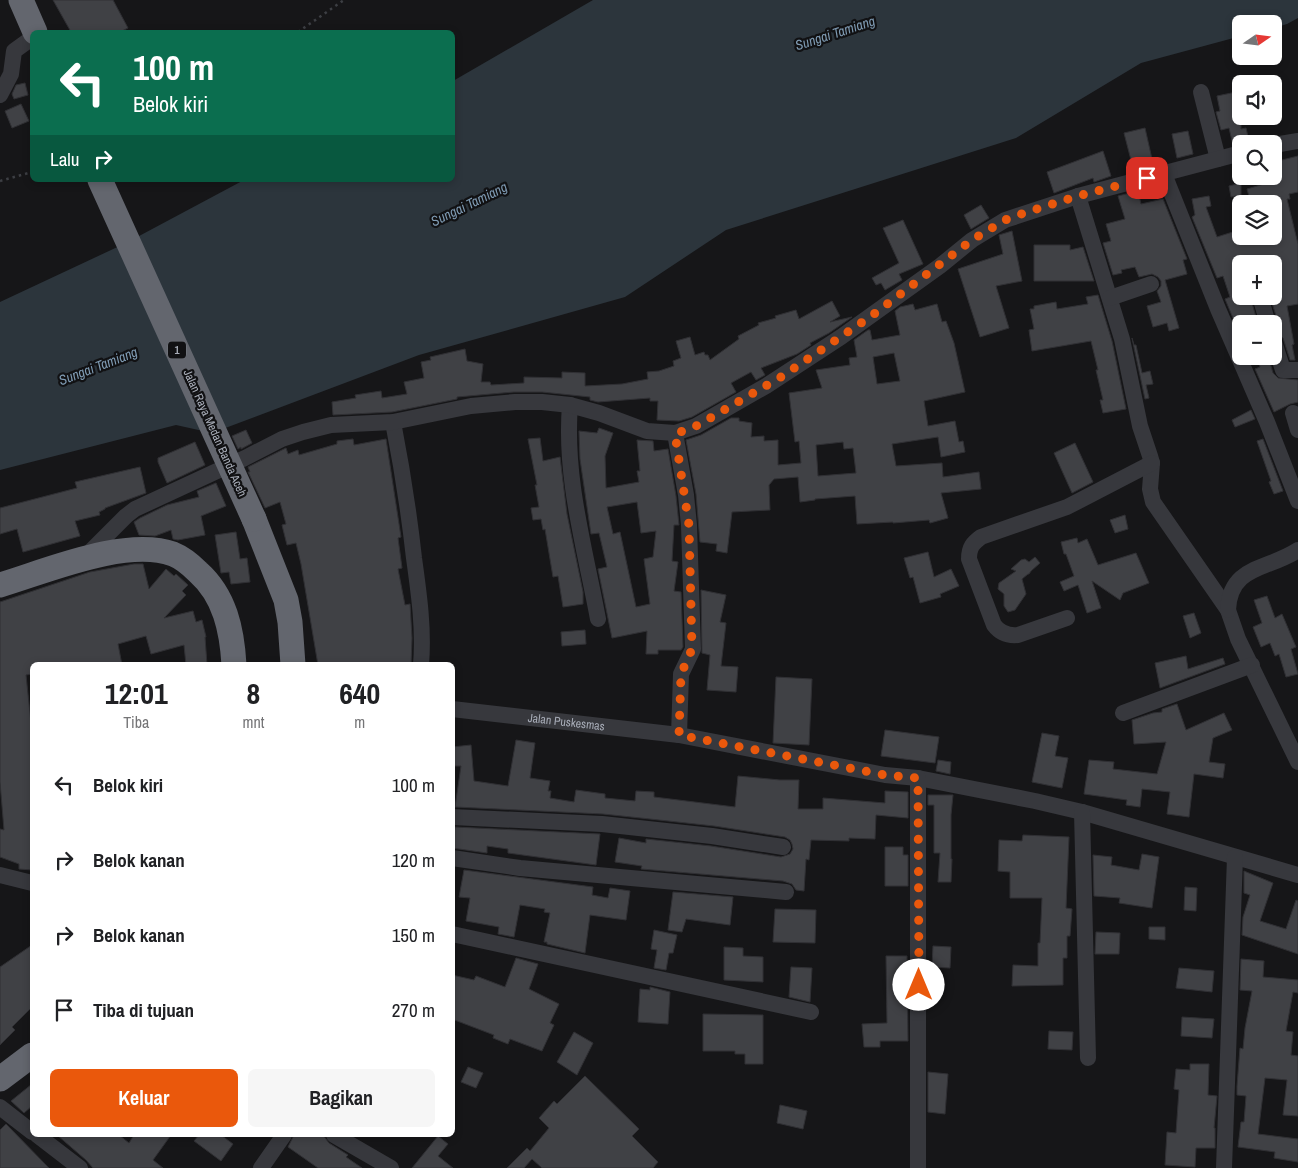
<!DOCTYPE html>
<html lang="id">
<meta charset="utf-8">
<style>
:root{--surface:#fff;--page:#f6f6f6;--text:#202124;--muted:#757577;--accent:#ea580c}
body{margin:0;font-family:"Archivo Narrow",sans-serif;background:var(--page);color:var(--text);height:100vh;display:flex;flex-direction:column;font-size:19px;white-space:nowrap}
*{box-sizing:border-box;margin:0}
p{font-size:16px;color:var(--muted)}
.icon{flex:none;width:28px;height:28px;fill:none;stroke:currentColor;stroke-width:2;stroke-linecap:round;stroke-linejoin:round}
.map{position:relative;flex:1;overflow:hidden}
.drawer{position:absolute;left:30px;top:662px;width:425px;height:475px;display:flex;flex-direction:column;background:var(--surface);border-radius:8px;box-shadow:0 2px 8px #0003}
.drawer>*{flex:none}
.banner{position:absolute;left:30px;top:30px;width:425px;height:152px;border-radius:8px;box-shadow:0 2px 8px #0003;background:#0b6e4f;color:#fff;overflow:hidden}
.needle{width:32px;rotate:76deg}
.controls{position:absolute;left:1232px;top:15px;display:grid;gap:10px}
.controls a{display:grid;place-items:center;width:50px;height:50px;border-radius:8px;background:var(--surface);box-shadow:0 2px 8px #0003;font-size:25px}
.pin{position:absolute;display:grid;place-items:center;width:42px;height:42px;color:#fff;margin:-21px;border-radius:10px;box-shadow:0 2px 8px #0006}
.me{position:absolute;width:55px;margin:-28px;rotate:0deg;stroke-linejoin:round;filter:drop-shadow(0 0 4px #0008)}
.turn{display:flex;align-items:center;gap:18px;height:105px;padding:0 20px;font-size:22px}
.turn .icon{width:65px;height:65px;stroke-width:2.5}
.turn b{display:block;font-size:35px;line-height:42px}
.then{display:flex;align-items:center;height:48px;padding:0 20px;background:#0003;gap:10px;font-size:19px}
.eta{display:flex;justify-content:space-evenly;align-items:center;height:85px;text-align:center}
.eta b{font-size:30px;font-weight:800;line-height:35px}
.primary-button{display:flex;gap:10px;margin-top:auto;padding:10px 20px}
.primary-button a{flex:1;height:58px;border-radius:8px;background:var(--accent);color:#fff;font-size:20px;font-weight:800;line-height:58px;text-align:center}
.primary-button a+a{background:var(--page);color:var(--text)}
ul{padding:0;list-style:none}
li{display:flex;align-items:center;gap:15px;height:75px;padding:0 20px}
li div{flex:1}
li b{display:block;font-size:19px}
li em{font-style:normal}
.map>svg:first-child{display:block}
</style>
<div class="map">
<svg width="1298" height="1168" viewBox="0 0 1298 1168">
<rect width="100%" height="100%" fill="#161618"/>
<path fill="#2c353c" d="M593 0H1298V18L1287 24 1274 28V24H1241V36L1141 63 1016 138 726 230 625 297 419 355 212 433 176 425 0 470V302L126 243 244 180H452L453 81Z"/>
<path fill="#404145" stroke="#303034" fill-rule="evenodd" d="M53 0H113L128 28 120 32H71Z
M25 83 28 95 14 99 12 94 16 85Z
M1241 91V129L1246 128 1249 141 1233 145 1229 128 1221 130 1216 112 1220 111 1217 96Z
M21 104 29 121 12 128 5 111Z
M1145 128 1152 159 1132 164 1124 133Z
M1188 131 1193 154 1177 158 1172 134Z
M1103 151 1111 176 1094 182 1093 178 1054 193 1047 172Z
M1298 156V192L1289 194 1290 199H1287L1298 244V304L1287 306 1294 344 1292 345 1295 360H1290L1283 338 1275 331 1278 322 1272 303H1274V264H1241V296H1250L1258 324H1241V329L1238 330 1225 299 1230 297 1223 276 1217 278 1192 217 1195 215 1192 199 1209 196 1211 206 1206 207 1217 237 1239 230 1241 236H1274V204H1251L1247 189 1274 181V162Z
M1241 183V195L1231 197 1229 186Z
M1138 191 1141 204 1163 199 1187 259 1183 260 1187 274 1165 280 1179 328 1169 331 1167 323 1153 327 1147 306 1161 302 1157 291 1161 286V281L1158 277 1152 274 1139 277 1135 267 1121 270 1122 273 1113 275 1103 243 1111 241 1106 224 1125 219 1118 196Z
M981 205 989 218 971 229 964 215Z
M903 220 923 264 899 274 902 280 885 290 881 283 876 285 872 278 899 263 883 228Z
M1012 231 1022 281 996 286 1009 328 980 337 958 269 1003 254 999 235Z
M1034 245H1070V250L1083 247 1094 281H1034Z
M1098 295 1112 341 1126 409 1103 413 1100 400H1103L1096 370H1098L1091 341 1032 351 1029 330 1034 329 1030 309H1034V306L1056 302 1057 309 1088 304 1086 297Z
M832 301 840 316 830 322 852 317 829 333 810 343 811 345 797 354 761 368 765 375 756 380 751 372 731 383 736 392 692 417 679 421 657 420 658 401H650V398L598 402 590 400V397L542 392H514L457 397V399L392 412 333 415 332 402 356 398 355 395 381 391 382 398 407 394 404 382 424 378 421 362 431 360 430 357 465 349 467 361 483 364 481 382H490L491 385 524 383V377L562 378V372L585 373V386L622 384 648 379 647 372 659 371 674 366 673 361 681 358 676 341 690 337 695 355 704 352 705 355H708L710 360 739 339 738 336 759 325 758 323 776 318 775 316 796 310 799 319Z
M913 304 915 310 937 304 942 322 946 321 954 343 965 392 924 401 928 426 955 421 959 442 963 441 965 452 941 457 938 437 892 444 896 466 942 463 943 477 979 472 981 489 941 493 948 518 930 523 929 520 893 523V522L857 524 855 496 815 499V500L800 502 798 477 774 479 769 485 770 510 732 512 727 553 716 551 717 544 700 542 696 494 686 440 701 435 731 418H739V421L752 423 751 437 764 436V441L778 440V465L801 463 799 441 795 442 789 393 822 388 816 370 850 365 849 358 857 357 854 340 868 330H870L872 340 900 335 895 311 900 307ZM894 353 900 381 877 384 873 357ZM843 442 844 449 853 448 856 473 818 476 816 445Z
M1132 338 1134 345H1136L1142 373 1150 371 1153 384 1146 385 1149 398 1145 399Z
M1256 356H1268L1273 373 1278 378 1298 380V402L1290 404 1274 412 1255 369 1260 367Z
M1251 410 1255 419 1235 427 1232 420Z
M599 428 613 433 605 456 606 488 639 482 637 471H640L637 440 653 441 654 451 668 449 676 496 679 525H674L672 561 678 562 674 591 681 592 683 647 681 650H658V654H646L647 631 612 638 598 569 607 567 599 533 591 534 580 459 579 431 597 433ZM637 502 641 533 656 531 653 557 644 559 650 604 636 607 620 532 613 534 607 507Z
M246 430 252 443 241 449V447L238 449 232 436Z
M540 438 543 461 560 457 567 514 583 592V604L563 607 558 576 553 577 545 529 543 530 541 519 533 520 531 508 539 507 535 485H537L528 439Z
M353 439 354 445 386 439 401 537 398 538 402 568 398 569 405 605 410 604 412 638 411 665H318L301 564 296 543 287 545 282 525 286 524 280 502 265 508 248 472H250L248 467 286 448 288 454 298 450 299 455 337 444V441Z
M1263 439 1283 491 1274 494 1269 482 1271 481 1257 441Z
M195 442 205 465 167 483 158 462V458Z
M1075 443 1093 482 1072 493 1054 453Z
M140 467 146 493 105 508V509L99 512 100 515 75 521 80 536 23 552 17 529 0 534V508L77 488 75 482Z
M216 483 226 506 201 516 205 535 178 540 173 539 171 530 155 536 139 535 134 522 140 518 167 505 199 497 197 491Z
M1125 515 1128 529 1115 533 1110 520Z
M236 532 240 559 247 558 250 582 231 584 229 572 221 573 215 535Z
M1077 538 1078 543 1087 539 1098 565 1136 553 1149 583 1123 593 1120 600 1092 581 1101 608 1087 613 1078 585 1064 591 1060 582 1074 576 1066 554H1064L1061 542Z
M928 552 934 577 951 569 959 586 940 594 941 597 920 603 913 577 910 578 904 558Z
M1035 557 1040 563 1031 571 1029 574H1028L1022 579 1026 594 1015 610 1008 612 1004 606V594L998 589 999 583 1016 571 1011 569 1021 560 1025 559 1029 562Z
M134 564H143L149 589 166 569 174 576 176 574 188 585 182 591 186 595 164 618 193 611 196 622 202 620 206 637H205L207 665H186L184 645 151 654 146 636 118 644 122 665H32V674L26 675 32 732V870L19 869V864L0 857V829L4 830 0 782V602L90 572Z
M701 590 726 595 720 622 726 623 721 666 738 667 736 692 707 690 710 655 702 653Z
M1267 596 1275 618 1282 614 1296 647 1291 649 1298 674 1286 677 1279 654 1275 656 1270 643 1261 647 1253 627 1262 623 1254 600Z
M1194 613 1201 633 1190 638 1183 616Z
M585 630 586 644 562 646 561 632Z
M1186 656 1188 669 1223 658 1225 664 1160 688 1155 663Z
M776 677 812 679 809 745 773 743Z
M1177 704 1186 730 1224 713 1232 730 1213 738 1209 762 1225 764 1223 778 1194 774 1189 817 1167 814 1170 792 1142 789 1140 807 1126 805 1127 800 1084 794 1089 760 1114 762 1113 769 1157 774 1166 742 1134 744 1132 720 1153 713 1162 712V709Z
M885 730 939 737 935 763 881 756Z
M1042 733 1059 736 1055 756 1068 758 1062 788 1032 782Z
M516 740 535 743 530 778 550 781 548 791H551L550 798 574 802 576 790 605 794V798L635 801 636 791 654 792V797L735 807 738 776 780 780H799L798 809H823V798L885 803V791L908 792V818L876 815 875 839 849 838V841L811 840 809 860 806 859 804 891 796 890 792 884 783 881 641 869 642 866 615 862 619 838 646 843V839L711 846 781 857 790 854 793 849 792 844 790 840 785 837 714 826 650 819 603 814 455 807 461 766H452V747L471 745 474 781 508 786Z
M938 760 951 762 950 774 936 771Z
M928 795H953L951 815V859H952L951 882H938L940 853H934V805H928Z
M455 827 600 834 596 865 508 853V849L487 846V853L452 848Z
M1023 835 1069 837 1066 908 1072 909 1070 936H1067V958H1063V985L1012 986 1013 965 1038 966V943H1040L1042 898H1010V872L998 871 999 840 1022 841Z
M885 847H903V855H908V886H885Z
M1142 854 1159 857 1152 908 1119 903 1120 898 1094 896 1093 855 1112 857 1111 865 1139 870Z
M464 870 593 887 592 895 608 898 610 888 630 891 626 920 590 915 585 953 547 944V942H544L550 913 544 912 545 909 520 905 514 937 498 934 499 927 466 921 470 898 459 897Z
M1244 871 1273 883 1260 921 1286 929 1296 900 1298 901V954L1242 935 1243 917 1250 895 1244 893Z
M1185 887 1197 888 1196 911 1184 910Z
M673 892 733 897 730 925 686 919 682 932 668 930Z
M775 909 816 910 815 943 773 942Z
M1149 927H1165V940L1149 939Z
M654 930 677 935 673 953H669L666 970 654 968 657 950 651 949Z
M1096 932 1120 933 1119 954H1095Z
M32 945V1007L12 1027 15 1030 0 1045V967Z
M933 946 951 947 950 968 932 967Z
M724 947 743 948V956L763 957V982L724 980Z
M886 956H907L908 1041H880V1047H864L862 1024 887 1023Z
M516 958 538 964 529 989 559 1004 550 1023 554 1025 542 1051 510 1039 508 1044 493 1038 494 1035 452 1019V975L474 980 476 976 505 987Z
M1241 959 1264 961 1263 977 1298 980V993L1293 992 1286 1031 1293 1032 1291 1055 1298 1056V1116L1283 1115 1287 1080 1265 1078 1258 1134 1298 1139V1162L1274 1158 1275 1152 1238 1147 1241 1122H1244L1246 1096 1237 1095V1086L1240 1048 1243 1049 1245 1028 1252 991 1240 990Z
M791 967 812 968 810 1002 789 997Z
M1179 968 1214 971 1212 992 1176 988Z
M650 987 670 992 668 1024 638 1022 640 989 650 990Z
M703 1014 763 1015V1064H745V1054H735V1051H703Z
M1182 1017 1214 1019 1212 1038 1181 1036Z
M1049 1031 1073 1032 1072 1050 1048 1049Z
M574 1032 593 1043 577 1075 557 1062Z
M1190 1064H1209L1208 1095 1217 1096 1214 1128H1215V1148H1196L1195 1167 1165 1165 1167 1132 1176 1133 1179 1090 1174 1089 1176 1069 1190 1070Z
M468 1067 483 1073 476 1088 461 1082Z
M928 1072 948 1074 945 1114 928 1112Z
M585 1076 639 1129 632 1136 658 1162 653 1168H542L532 1159 524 1168H507L527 1148 530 1151 549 1128 539 1118 554 1101 557 1104Z
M32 1084V1106L24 1113 11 1101Z
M780 1105 807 1111 803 1129 777 1123Z
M6 1124 9 1127 49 1168H0V1130Z
M57 1135H119L129 1143 134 1135H171L153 1160 163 1168H93L86 1160Z
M199 1135H221L233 1144 221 1161 194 1141Z
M294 1135H323L329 1143 348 1155 346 1157 362 1168H318L288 1147Z
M438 1136 448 1144 438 1156 453 1168H412Z"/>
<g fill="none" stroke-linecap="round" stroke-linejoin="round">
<path stroke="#3d3f44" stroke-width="2.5" stroke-dasharray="2.5 4" stroke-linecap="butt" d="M298 32 344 0
M0 181 32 172"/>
<g stroke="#37383d" stroke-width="16">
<path d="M1201 92 1218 159"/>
<path d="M0 95 11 74 14 51 32 38"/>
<path d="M1274 145 1298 141"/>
<path d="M1164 174 1218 309 1267 422 1298 501"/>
<path d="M1078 196 1122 339 1140 426 1150 456 1152 463 1150 489 1153 502 1228 610 1238 639 1298 762"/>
<path d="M1260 296 1268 324"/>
<path d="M1110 298 1151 284"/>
<path d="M1274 342 1283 370H1298"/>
<path d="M570 405C564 478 585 548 598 619"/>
<path d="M1293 413 1298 430"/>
<path d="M393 422C402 468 409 513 414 558 419 594 424 629 421 665"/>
<path d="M675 433 686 495 689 525 693 649 681 674 679 735"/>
<path d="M84 558 126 516 135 509 245 458 282 439 303 432 331 425 393 422 471 406 515 402H542L570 405 599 413 647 431 675 433 696 426 766 386 841 337 940 266 972 240 1005 220 1078 196 1241 153"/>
<path d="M1228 610C1230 565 1268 570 1298 550"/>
<path d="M1067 618 1018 635C1008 636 1000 633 994 625L969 559C969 547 973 543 981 537L1067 507 1152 463"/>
<path id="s1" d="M452 709 679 735 885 775 918 778 1035 801 1082 812 1298 875"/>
<path d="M1123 713 1252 665"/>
<path d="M918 778V1168"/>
<path d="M1082 812 1088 1058"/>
<path d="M452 817 602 824 712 836 783 847"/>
<path d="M452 858 520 868 786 892"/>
<path d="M0 875 32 883"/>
<path d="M452 934 811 1012"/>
<path d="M0 1107 32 1132"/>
<path d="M37 1135 80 1168"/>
<path d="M334 1135 391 1168"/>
<path d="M261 1168 284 1135"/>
<path d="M1224 1168 1235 857"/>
</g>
<path stroke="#63666e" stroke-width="25" d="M21 0 35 32
M254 519 286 600 290 622 293 665
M0 585C47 571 126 537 173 554 183 558 191 565 198 572 225 596 232 630 234 665
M0 1079 32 1055"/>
<path stroke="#63666e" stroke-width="25" d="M100 180 254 519"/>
</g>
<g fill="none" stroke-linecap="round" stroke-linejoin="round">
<path stroke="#ea580c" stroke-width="9" stroke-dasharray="0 16.2" d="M919 985 918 778 885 775 679 735 681 674 692 649 689 525 675 434 696 426 712 417 781 377 870 317 972 240 1005 220 1024 213 1078 196 1147 178"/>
</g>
<g text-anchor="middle" stroke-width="4.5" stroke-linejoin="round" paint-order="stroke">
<rect fill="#111113" stroke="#7b7e86" stroke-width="1" x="168" y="341.5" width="18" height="17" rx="4"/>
<g font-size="11" font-weight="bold" fill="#a8adb8">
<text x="177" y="354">1</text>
</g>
<g font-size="12" fill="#a8adb8" stroke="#111113">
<text transform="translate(215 433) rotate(66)" y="4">Jalan Raya Medan Banda Aceh</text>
<text dy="4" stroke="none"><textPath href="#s1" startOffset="115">Jalan Puskesmas</textPath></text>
</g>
<g font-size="14" font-style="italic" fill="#7f9bb3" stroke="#111113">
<text transform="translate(835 33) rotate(-18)" y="5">Sungai Tamiang</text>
<text transform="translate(469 204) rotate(-26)" y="5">Sungai Tamiang</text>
<text transform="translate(98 366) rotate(-21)" y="5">Sungai Tamiang</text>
</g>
</g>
</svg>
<div class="controls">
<a><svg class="needle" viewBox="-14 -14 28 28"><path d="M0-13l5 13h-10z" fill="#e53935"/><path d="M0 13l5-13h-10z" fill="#757577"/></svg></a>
<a><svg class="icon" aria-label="sound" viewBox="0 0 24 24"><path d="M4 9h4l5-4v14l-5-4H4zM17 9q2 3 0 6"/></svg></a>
<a><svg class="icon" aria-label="search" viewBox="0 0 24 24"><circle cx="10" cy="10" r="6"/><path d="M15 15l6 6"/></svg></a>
<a><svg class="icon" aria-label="layers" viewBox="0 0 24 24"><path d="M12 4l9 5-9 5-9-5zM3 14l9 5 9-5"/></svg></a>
<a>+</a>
<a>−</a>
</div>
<div class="pin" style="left:1147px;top:178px;background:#d93025"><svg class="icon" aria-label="arrive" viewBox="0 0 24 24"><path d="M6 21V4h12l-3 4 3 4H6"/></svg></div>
<svg class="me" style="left:919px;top:985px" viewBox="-20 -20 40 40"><circle r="19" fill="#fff"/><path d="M0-13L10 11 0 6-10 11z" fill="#ea580c"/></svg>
<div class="banner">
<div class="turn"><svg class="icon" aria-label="left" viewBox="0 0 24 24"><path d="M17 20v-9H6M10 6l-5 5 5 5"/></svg><div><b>100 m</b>Belok kiri</div></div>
<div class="then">Lalu<svg class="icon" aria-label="right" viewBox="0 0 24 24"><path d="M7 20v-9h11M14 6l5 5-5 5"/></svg></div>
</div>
<section class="drawer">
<div class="eta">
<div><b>12:01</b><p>Tiba</p></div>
<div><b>8</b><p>mnt</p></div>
<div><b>640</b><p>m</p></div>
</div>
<ul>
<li><svg class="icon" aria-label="left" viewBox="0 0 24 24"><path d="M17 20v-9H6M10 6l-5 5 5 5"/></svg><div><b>Belok kiri</b></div><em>100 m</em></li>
<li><svg class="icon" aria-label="right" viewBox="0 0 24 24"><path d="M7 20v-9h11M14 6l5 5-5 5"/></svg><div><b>Belok kanan</b></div><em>120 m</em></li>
<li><svg class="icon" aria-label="right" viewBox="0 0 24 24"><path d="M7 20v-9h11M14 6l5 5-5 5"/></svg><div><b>Belok kanan</b></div><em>150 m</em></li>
<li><svg class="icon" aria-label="arrive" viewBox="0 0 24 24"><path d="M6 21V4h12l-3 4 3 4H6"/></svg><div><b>Tiba di tujuan</b></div><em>270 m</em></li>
</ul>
<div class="primary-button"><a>Keluar</a><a>Bagikan</a></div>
</section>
</div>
